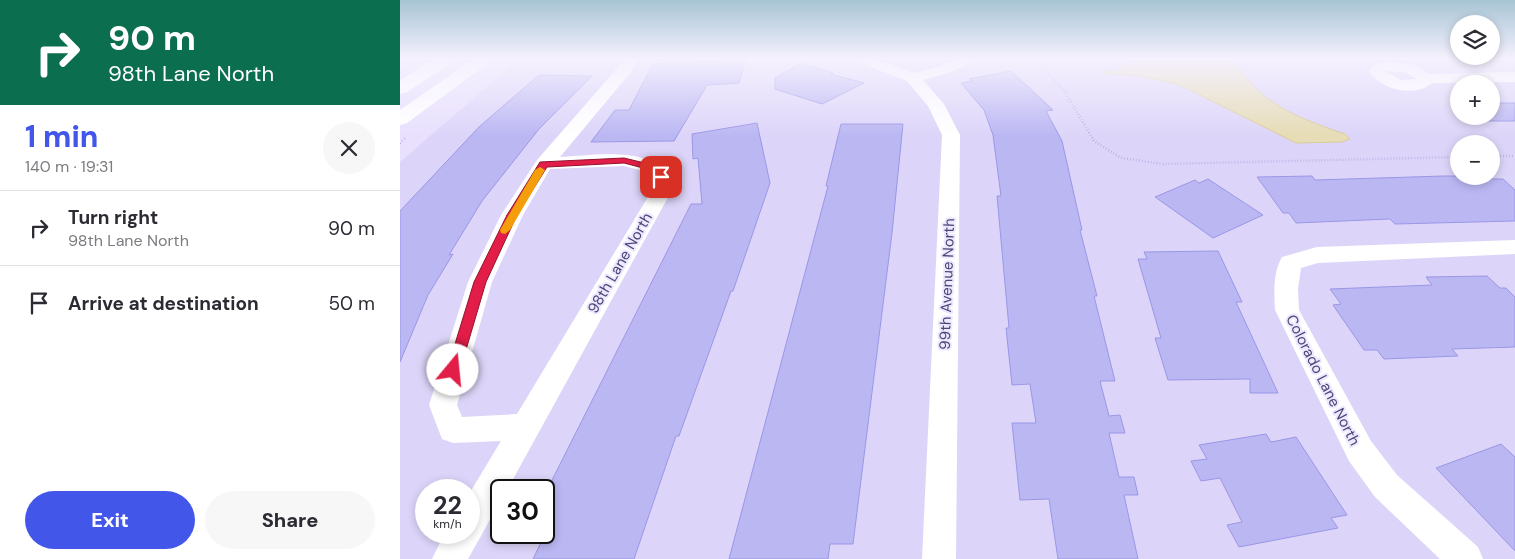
<!DOCTYPE html>
<meta charset="utf-8">
<style>
:root{--surface:#fff;--page:#f7f7f7;--text:#2b2b33;--muted:#7c7c81;--line:#e1e1e2;--accent:#4256ea}
body{margin:0;font-family:"DM Sans",sans-serif;background:var(--page);color:var(--text);height:100vh;display:flex;flex-direction:column;font-size:19px;white-space:nowrap}
*{box-sizing:border-box;margin:0}
p{font-size:16px;color:var(--muted)}
.icon{flex:none;width:28px;height:28px;fill:none;stroke:currentColor;stroke-width:2;stroke-linecap:round;stroke-linejoin:round}
.map{position:relative;flex:1;overflow:hidden}
.side{display:flex;flex-direction:column;background:var(--surface);width:400px}
.side>*{flex:none}
.banner{background:#0b6e4f;color:#fff;overflow:hidden}
.buttons{position:absolute;left:1050px;top:15px;display:grid;gap:10px}
.buttons a{display:grid;place-items:center;width:50px;height:50px;border-radius:50%;background:var(--surface);box-shadow:0 2px 8px #0003;font-size:25px}
.speed{position:absolute;left:15px;top:479px;display:flex;gap:10px;font-size:25px;font-weight:700;text-align:center}
.speed>*{display:grid;place-content:center;width:65px;height:65px;border-radius:50%;background:var(--surface);box-shadow:0 2px 8px #0003;line-height:1}
.speed small{font-size:12px;font-weight:400}
.speed .limit{border:2px solid #111;border-radius:8px;background:#fff;color:#111}
.pin{position:absolute;display:grid;place-items:center;width:42px;height:42px;color:#fff;margin:-21px;border-radius:10px;box-shadow:0 2px 8px #0006}
.me{position:absolute;width:55px;margin:-28px;rotate:17deg;stroke-linejoin:round;filter:drop-shadow(0 0 4px #0008)}
.turn{display:flex;align-items:center;gap:18px;height:105px;padding:0 25px;font-size:22px}
.turn .icon{width:65px;height:65px;stroke-width:2.5}
.turn b{display:block;font-size:35px;line-height:42px}
.round{display:grid;place-items:center;flex:none;width:52px;height:52px;border-radius:26px;background:var(--page)}
.overview{display:flex;align-items:center;justify-content:space-between;height:85px;padding:0 25px}
h1{font-size:30px;font-weight:800;line-height:38px;color:var(--accent)}
.action{display:flex;gap:10px;margin-top:auto;padding:10px 25px}
.action a{flex:1;height:58px;border-radius:30px;background:var(--accent);color:#fff;font-size:20px;font-weight:800;line-height:58px;text-align:center}
.action a+a{background:var(--page);color:var(--text)}
ul{padding:0;list-style:none}
li{display:flex;align-items:center;gap:15px;height:75px;padding:0 25px;border-top:1px solid var(--line)}
li div{flex:1}
li b{display:block;font-size:19px}
li em{font-style:normal}
main{display:flex;flex:1;min-height:0}
.map>svg:first-child{display:block}
</style>
<main>
<section class="side">
<div class="banner">
<div class="turn"><svg class="icon" aria-label="right" viewBox="0 0 24 24"><path d="M7 20v-9h11M14 6l5 5-5 5"/></svg><div><b>90 m</b>98th Lane North</div></div>
</div>
<div class="overview"><div><h1>1 min</h1><p>140 m · 19:31</p></div><a class="round"><svg class="icon" aria-label="close" viewBox="0 0 24 24"><path d="M6 6l12 12M18 6L6 18"/></svg></a></div>
<ul>
<li><svg class="icon" aria-label="right" viewBox="0 0 24 24"><path d="M7 20v-9h11M14 6l5 5-5 5"/></svg><div><b>Turn right</b><p>98th Lane North</p></div><em>90 m</em></li>
<li><svg class="icon" aria-label="arrive" viewBox="0 0 24 24"><path d="M6 21V4h12l-3 4 3 4H6"/></svg><div><b>Arrive at destination</b></div><em>50 m</em></li>
</ul>
<div class="action"><a>Exit</a><a>Share</a></div>
</section>
<div class="map">
<svg width="1115" height="559" viewBox="0 0 1115 559">
<rect width="100%" height="100%" fill="#e8e0fd"/>
<path fill="#ddd5f9" fill-rule="evenodd" d="M126 58H1115V559H0V162L111 66ZM1059 84H1091V116H1059ZM1059 144H1091V176H1059ZM26 490H69V532H26ZM101 490H144V532H101Z"/>
<path fill="#e6dcb5" stroke="#d8cd9b" d="M729 58H834C855 103 901 119 945 134L950 139 942 142 896 143 784 87C759 78 732 74 706 74L704 72 720 70Z"/>
<path fill="#bbb7f3" stroke="#9a97e6" d="M346 59 339 83 307 85 274 141 191 142 215 110H229L253 64Z
M401 63 433 73 431 74 464 83 422 104 375 89V78Z
M611 71 653 110 646 111 662 141 682 230H680L697 296H694L715 381H700L709 416 720 415 725 433H709L719 477H734L738 495H724L738 559H658L649 499 620 500 612 423H636L630 384 612 385 606 328H609L597 196H601L593 135 584 110 561 83 572 81 569 79Z
M139 75 192 76 139 129 82 201 49 255 53 254 28 295 0 362V211L79 127Z
M1091 103H1115V121H1068L1063 116H1091Z
M357 123 370 183 333 291H331L279 436H276L234 559H133L144 536V496L291 204H302L298 158 293 159 292 134Z
M441 124H503L492 233 453 544H430L428 559H329L428 186H426Z
M912 176 915 180 1043 176H1089L1093 179H1103L1115 190V221L995 224 990 219 896 223 889 213H883L857 177Z
M808 179 863 215 813 238 755 197 795 180 799 183Z
M818 251 842 302H836L878 393H850V379L768 380 755 338H761L738 259H747L744 252Z
M1087 276 1100 288H1106L1115 297V347L1052 349 1058 356 984 359 977 350H964L933 305 941 304 930 289 1032 285 1026 277Z
M866 434 871 442 896 437 947 515 931 518 938 528 839 547 827 525 842 522 820 478 801 481 791 461 807 459 799 445Z
M1101 444 1115 457V551L1036 468Z"/>
<g fill="none" stroke-linecap="round" stroke-linejoin="round">
<path stroke="#9e9bd7" stroke-width="2.5" stroke-dasharray="0.5 2.5" stroke-linecap="butt" d="M634 58 665 92 694 141 721 158 763 164 1059 157
M0 143 6 137
M1091 156H1115"/>
<path fill="#fff" fill-rule="evenodd" d="M226 58H240L230 73 160 157C193 156 249 145 271 177V192L107 490H101V500L68 559H32L45 532H69V494L101 441 53 443 42 439 29 405 68 282 101 215 137 160ZM224 166 243 171 251 178V192L117 414 62 417 57 405 92 282 123 215 150 169Z
M453 58H473L514 73 538 67 559 58H578L576 61 548 73 523 80 544 104 560 135 556 559H522L542 135 528 106 507 81 455 61Z
M986 61 1014 65 1029 74 1115 72V82L1032 83C1015 98 982 90 969 72L972 66ZM985 71 1005 72 1017 79 1001 80Z
M1115 240V254L918 263 901 268 898 289 899 310 971 441 997 475 1078 547 1083 559H1040L975 497 949 461 875 310C874 293 873 272 882 257L917 247Z"/>
<path fill="#fff" fill-rule="evenodd" d="M36 58H56L53 62 7 92 0 94V80Z
M75 58H95L7 123 0 125V110Z"/>
</g>
<linearGradient id="sky" x2="0" y2="1"><stop stop-color="#a7c4d4"/><stop offset="0.43" stop-color="#f5f1fe"/><stop offset="1" stop-color="#f5f1fe" stop-opacity="0"/></linearGradient>
<rect width="1115" height="136" fill="url(#sky)"/>
<path fill="#e11d48" stroke="#92132f" d="M224 158 253 165 265 177 264 179H257L247 169 224 163 147 167 117 215 86 282 60 370 58 374 53 375 49 374 47 370 74 282 107 215 140 162Z"/>
<path fill="#f59e0b" d="M140 167 145 170 110 230 105 234 101 233 100 230 135 170Z"/>
<g text-anchor="middle" stroke-width="4" stroke-linejoin="round" paint-order="stroke">
<g font-size="15" fill="#484774" stroke="#ede7ff">
<text transform="translate(220 263) rotate(-60)" y="5">98th Lane North</text>
<text transform="translate(547 284) rotate(-88)" y="5">99th Avenue North</text>
<text transform="translate(923 380) rotate(63)" y="5">Colorado Lane North</text>
</g>
</g>
</svg>
<div class="buttons">
<a><svg class="icon" aria-label="layers" viewBox="0 0 24 24"><path d="M12 4l9 5-9 5-9-5zM3 14l9 5 9-5"/></svg></a>
<a>+</a>
<a>−</a>
</div>
<div class="speed"><div>22<small>km/h</small></div><div class="limit">30</div></div>
<div class="pin" style="left:261px;top:177px;background:#d93025"><svg class="icon" aria-label="arrive" viewBox="0 0 24 24"><path d="M6 21V4h12l-3 4 3 4H6"/></svg></div>
<svg class="me" style="left:53px;top:370px" viewBox="-20 -20 40 40"><circle r="19" fill="#fff"/><path d="M0-13L10 11 0 6-10 11z" fill="#e11d48"/></svg>
</div>
</main>
